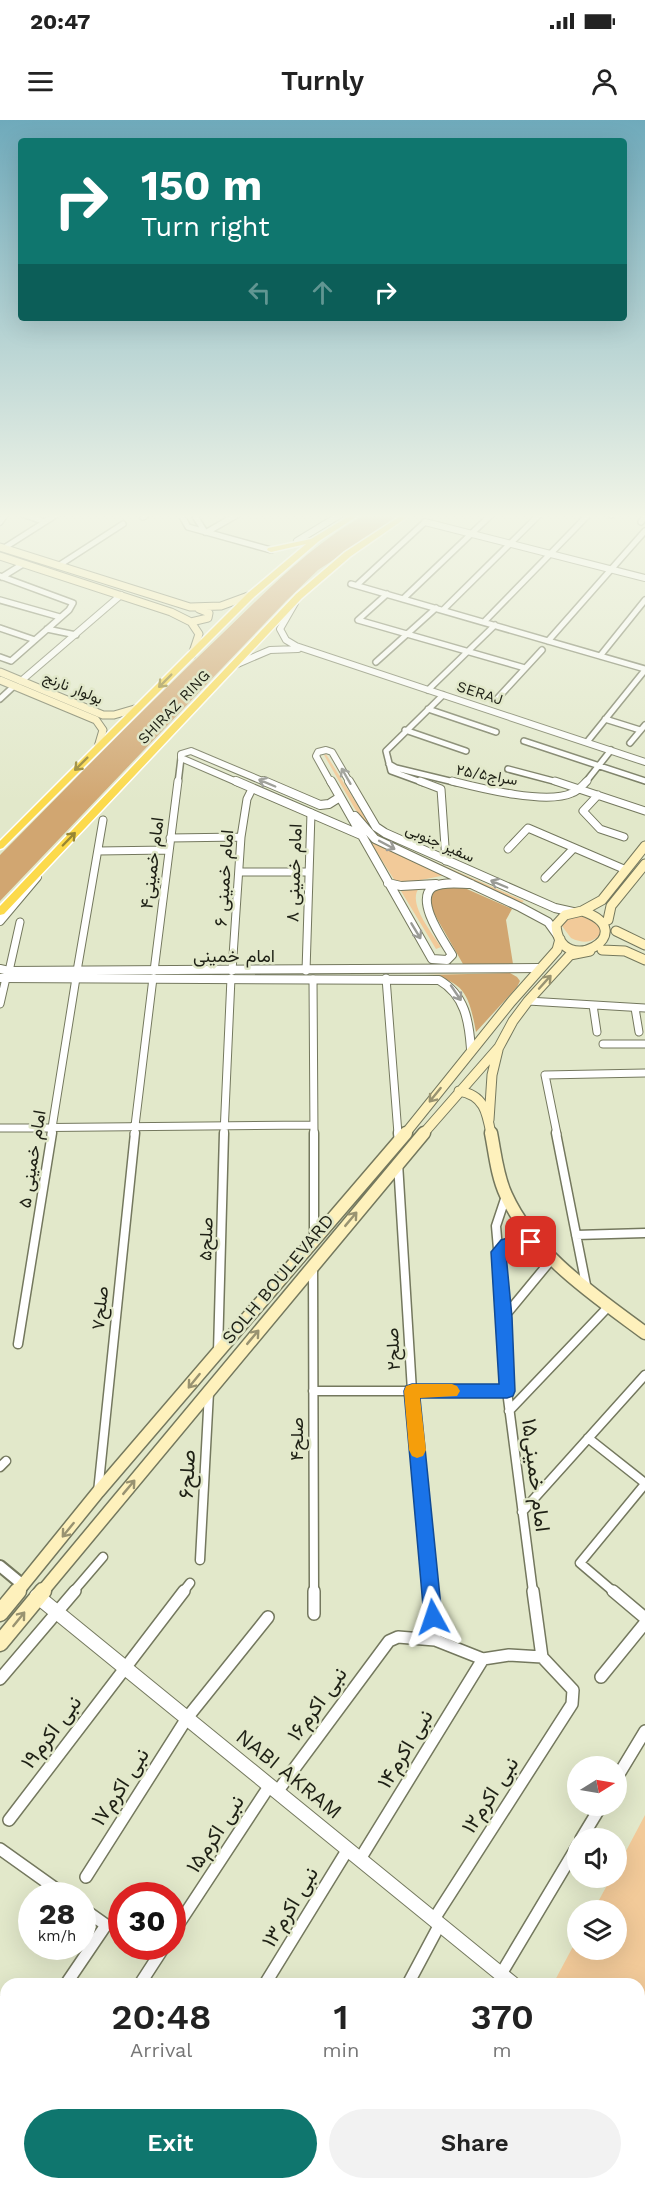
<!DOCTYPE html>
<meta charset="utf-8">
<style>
:root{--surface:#fff;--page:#f2f2f2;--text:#222;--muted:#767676;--accent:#0f766e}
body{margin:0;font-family:"Work Sans",Vazirmatn,sans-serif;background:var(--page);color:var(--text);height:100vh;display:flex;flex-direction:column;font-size:22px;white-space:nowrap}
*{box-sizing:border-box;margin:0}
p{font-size:20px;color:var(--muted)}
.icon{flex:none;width:33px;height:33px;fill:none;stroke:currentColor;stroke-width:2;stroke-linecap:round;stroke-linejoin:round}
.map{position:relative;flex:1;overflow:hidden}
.drawer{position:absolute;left:0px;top:1858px;width:645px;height:212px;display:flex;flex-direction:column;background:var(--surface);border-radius:18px 18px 0 0;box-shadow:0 6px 24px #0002}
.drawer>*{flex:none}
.guide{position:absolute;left:18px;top:18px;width:609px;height:183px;border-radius:6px;box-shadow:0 6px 24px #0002;background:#0f766e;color:#fff;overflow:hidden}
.needle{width:39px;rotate:79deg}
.tools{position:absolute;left:567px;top:1636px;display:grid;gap:12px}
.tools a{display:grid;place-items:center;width:60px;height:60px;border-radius:50%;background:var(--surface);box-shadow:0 6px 24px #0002;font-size:30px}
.speed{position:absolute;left:18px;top:1762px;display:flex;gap:12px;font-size:30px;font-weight:700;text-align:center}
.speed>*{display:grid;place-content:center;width:78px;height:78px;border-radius:50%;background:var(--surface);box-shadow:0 6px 24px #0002;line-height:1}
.speed small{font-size:15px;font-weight:400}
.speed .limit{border:9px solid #d22;background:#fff;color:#111}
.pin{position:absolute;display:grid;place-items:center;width:51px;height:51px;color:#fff;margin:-26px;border-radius:12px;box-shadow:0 3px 9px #0006}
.me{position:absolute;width:66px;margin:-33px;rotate:355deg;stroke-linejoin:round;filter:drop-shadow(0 0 4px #0008)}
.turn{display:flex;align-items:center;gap:21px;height:126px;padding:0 24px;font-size:27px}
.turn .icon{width:78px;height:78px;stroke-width:2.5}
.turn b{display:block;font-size:42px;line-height:51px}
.lanes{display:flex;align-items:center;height:57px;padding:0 24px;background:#0003;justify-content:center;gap:30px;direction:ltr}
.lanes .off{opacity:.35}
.eta{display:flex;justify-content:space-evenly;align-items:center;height:102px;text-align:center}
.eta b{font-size:36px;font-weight:600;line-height:42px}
.cta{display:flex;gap:12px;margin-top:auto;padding:12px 24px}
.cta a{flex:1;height:69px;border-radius:36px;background:var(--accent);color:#fff;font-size:24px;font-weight:600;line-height:69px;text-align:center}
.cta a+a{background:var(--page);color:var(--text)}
.status{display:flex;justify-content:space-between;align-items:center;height:42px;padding:0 30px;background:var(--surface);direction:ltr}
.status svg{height:16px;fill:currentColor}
header{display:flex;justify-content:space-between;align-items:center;height:78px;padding:0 24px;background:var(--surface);font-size:27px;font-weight:600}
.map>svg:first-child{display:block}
</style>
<div class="status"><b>20:47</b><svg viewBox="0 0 49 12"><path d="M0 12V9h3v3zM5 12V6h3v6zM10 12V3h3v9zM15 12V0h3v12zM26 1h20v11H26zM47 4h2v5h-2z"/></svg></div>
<header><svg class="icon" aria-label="menu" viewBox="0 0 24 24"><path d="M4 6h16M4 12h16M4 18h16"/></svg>Turnly<svg class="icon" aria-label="person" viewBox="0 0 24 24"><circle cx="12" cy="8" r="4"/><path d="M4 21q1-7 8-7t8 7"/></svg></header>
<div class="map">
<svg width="645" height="2069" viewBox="0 0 645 2069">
<rect width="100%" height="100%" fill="#e2e8ca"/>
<path fill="#f2ca99" d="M326 634 366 699 383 719 524 781 521 783 403 732 375 715 355 689 324 635Z
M357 701 378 724 446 755 406 763 395 761Z
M419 768C407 783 432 813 441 827L436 829 401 771Z
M573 795H587L604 810C595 822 586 825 571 818L562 806 563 802Z
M645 1695V1951L639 1946V1864H553L577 1819 578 1830H616V1791H593L611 1758H616L617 1748Z"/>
<path fill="#d1a671" d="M368 393H405L318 450 286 481 0 781V735C73 661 145 587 221 515 267 471 311 424 368 393Z
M460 766 512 789 506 800 513 844H463L428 783 429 774 435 768Z
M510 853 517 857 520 861 517 867 476 912C469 874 464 860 425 855Z"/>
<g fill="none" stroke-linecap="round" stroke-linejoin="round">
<defs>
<path id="minor-far3" d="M20 393 45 402
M180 393 188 407 271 430
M193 393 205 412
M611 395 613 393
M143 397 149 393
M0 402 6 393
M641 402 645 397
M207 412 240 393
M4 428 59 393
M58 446 123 404
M0 456 73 483 69 490 11 541 0 537
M2 457 23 444
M351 464 645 549
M357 465 425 402
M387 474 358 500 525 548
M403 479 493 393
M0 480 60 497
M443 490 541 393
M484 502 590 393
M0 508 35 520
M47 509 76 515
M548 521 645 411
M600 536 645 480
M376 542 436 488
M428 570 495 505
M0 579 14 566
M496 580 542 530
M428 589 496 612
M605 599 640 610
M405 610 466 631
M524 621 645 661
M587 622 645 550
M630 623 645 605
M389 644 396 648 458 663
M508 649 561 663
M178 663 181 638
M424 663 391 651 386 631 443 575
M585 663 611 630"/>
<path id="minor-far2" d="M420 661 441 669 446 741
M452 661C480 668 546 685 572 673 578 671 582 666 587 661
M555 661 645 691
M598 675 583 691 600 709 624 717
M170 718 241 717
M508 729 528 708 626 750
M98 731 168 730
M239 752H309
M545 758 574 728
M9 851 20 802
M77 851 103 700
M154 851 178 661
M232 851 241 717 247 679 252 669
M306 851 311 693
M386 858 398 1014
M313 859 314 1014
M528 881 645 888
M0 884 6 858
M593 885 597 912
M635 888 639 912
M603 924H645
M0 1008 313 1005
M51 1014 76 858
M134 1014 153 858
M224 1014 231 858
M557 1014 545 955 645 953"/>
<path id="minor-far1" d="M314 1013V1120
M398 1013 399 1021
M556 1013 587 1170
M398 1043 412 1271 431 1472
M506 1076 496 1106 504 1197 507 1271 533 1472
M576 1115 645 1113
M498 1132 516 1122 538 1123
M313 1146 314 1472
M504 1197 552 1139
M18 1224 52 1013
M218 1232 224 1013
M313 1271H507
M509 1291 609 1186
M588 1318 645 1363
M0 1347 6 1341
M98 1372 135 1013
M522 1392 645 1255
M200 1440 209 1272
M73 1472 103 1437
M183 1472 190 1463
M614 1472 580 1443 645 1364"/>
<path id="minor" d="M314 1471V1494
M430 1471 435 1520
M613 1471 645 1498
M601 1557 645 1503
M0 1559 75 1471
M616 1659 645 1611
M277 1672 389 1521 398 1517 435 1520 483 1539 509 1535 542 1537
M9 1700 184 1471
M581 1719 601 1686
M0 1729 66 1776
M360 1739 483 1539
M86 1757 187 1598 268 1497
M434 1799 572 1584 573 1570 542 1537 533 1471
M172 1814 270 1665
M501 1854 578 1725
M66 1864 106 1805 82 1788
M140 1864 164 1827
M265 1864 348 1729
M408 1864 440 1804
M0 1882 6 1887
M639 2057 645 2045
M7 2069 11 2064
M141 2069 144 2064
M296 2069 299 2064
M402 2069 405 2064
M514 2069 517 2064
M633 2069 636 2064"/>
<path id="tertiary-far3" d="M425 402 645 458
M297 421 343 393
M295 483 280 509 286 520 296 526 645 642
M235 545 270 530 298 529
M21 561 121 475
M239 663 181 638V634L191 631 267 663
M331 663 316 636 318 632 326 630 332 632 350 663"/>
<path id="tertiary-far2" d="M236 661 361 715
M264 661 320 685 329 684 340 677
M331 661 432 839 447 840 452 835C444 821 414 780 433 767 444 761 460 764 471 764
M349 661 376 707 385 713 555 788 573 792
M355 696 375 719 520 787 548 802 558 816
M388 763 401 766 436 764
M0 801 37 757
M0 849 9 851 539 848
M0 858 439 860C465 875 469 901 471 929"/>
<path id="tertiary-far1" d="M0 1446 23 1465"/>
<path id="tertiary" d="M37 1476 513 1864
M639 1969 645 1974"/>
<path id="secondary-far3" d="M0 427 190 487 221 486 251 475
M0 436 171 492 191 502 199 514 192 535
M191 502 208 498 209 493 199 489
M0 552 103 595H114L138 588
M0 560 96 600 103 610 98 627"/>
<path id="secondary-far2" d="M582 791C645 812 560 861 556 805L565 795Z
M582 791 602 780 645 726
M608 800 611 786 645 744
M616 811 645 825
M602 830 625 831 645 840
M459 971C484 975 487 992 491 1014
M489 1000 492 955 498 930
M405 1014 511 882 557 830 560 819
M423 1014 499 927 513 901 528 881 570 835 590 831"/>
<path id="secondary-far1" d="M491 1013C495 1033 497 1056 506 1075 533 1135 594 1175 645 1213
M17 1472 98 1372 406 1013
M42 1472 424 1013"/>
<path id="secondary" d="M0 1493 18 1471
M0 1523 43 1471"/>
<path id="trunk" d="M354 393H362L319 421 254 477 3 728 0 729V721L248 473 306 424 271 432 267 430 268 428 311 419Z
M405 393H413L351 436 302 478 4 794 0 795V786L296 474 345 432Z"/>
</defs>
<use href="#minor-far3" stroke="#74785e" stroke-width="8"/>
<use href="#minor-far2" stroke="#74785e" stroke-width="9"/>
<use href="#minor-far1" stroke="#74785e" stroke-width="11"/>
<use href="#minor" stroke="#74785e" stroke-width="14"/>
<use href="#tertiary-far3" stroke="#74785e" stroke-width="8"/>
<use href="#tertiary-far2" stroke="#74785e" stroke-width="10"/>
<use href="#tertiary-far1" stroke="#74785e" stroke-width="14"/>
<use href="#tertiary" stroke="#74785e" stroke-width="16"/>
<use href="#secondary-far3" stroke="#74785e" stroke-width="9"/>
<use href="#secondary-far2" stroke="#74785e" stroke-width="11"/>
<use href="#secondary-far1" stroke="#74785e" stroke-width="15"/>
<use href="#secondary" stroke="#74785e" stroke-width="19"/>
<use href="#trunk" stroke="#fff" stroke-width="3"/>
<use href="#minor-far3" stroke="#fff" stroke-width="5"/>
<use href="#minor-far2" stroke="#fff" stroke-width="7"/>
<use href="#minor-far1" stroke="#fff" stroke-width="8"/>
<use href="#minor" stroke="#fff" stroke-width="11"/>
<use href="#tertiary-far3" stroke="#fff" stroke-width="6"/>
<use href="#tertiary-far2" stroke="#fff" stroke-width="8"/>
<use href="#tertiary-far1" stroke="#fff" stroke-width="10"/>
<use href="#tertiary" stroke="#fff" stroke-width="14"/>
<use href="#secondary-far3" stroke="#fef1bc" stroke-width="7"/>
<use href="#secondary-far2" stroke="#fef1bc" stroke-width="9"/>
<use href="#secondary-far1" stroke="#fef1bc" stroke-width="12"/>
<use href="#secondary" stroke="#fef1bc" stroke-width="16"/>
<use href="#trunk" fill="#fcda4b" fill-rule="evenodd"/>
</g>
<defs><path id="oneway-shaft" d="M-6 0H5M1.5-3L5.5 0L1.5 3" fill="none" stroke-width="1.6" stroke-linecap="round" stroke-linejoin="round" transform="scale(1.5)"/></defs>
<g stroke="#988633">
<use href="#oneway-shaft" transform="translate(165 561) rotate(135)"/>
<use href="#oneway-shaft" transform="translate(81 644) rotate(135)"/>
<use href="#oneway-shaft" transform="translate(69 719) rotate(-46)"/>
</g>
<g stroke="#9a9b96">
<use href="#oneway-shaft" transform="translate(346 656) rotate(-120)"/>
<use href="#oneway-shaft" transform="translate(267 663) rotate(-157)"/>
<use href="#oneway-shaft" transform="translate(387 725) rotate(28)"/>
<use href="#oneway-shaft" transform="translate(499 764) rotate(-157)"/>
<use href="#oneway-shaft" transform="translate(416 811) rotate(59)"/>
<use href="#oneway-shaft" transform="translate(456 873) rotate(56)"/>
</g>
<g stroke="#999371">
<use href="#oneway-shaft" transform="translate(545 862) rotate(-48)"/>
<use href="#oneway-shaft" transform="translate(435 975) rotate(129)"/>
<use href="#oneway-shaft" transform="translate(351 1099) rotate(-50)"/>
<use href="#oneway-shaft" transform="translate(253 1217) rotate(-50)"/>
<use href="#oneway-shaft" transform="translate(194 1261) rotate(129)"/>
<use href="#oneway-shaft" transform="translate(129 1367) rotate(-50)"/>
<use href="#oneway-shaft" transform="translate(68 1410) rotate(129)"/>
<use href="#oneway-shaft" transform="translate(19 1499) rotate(-51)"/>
</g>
<linearGradient id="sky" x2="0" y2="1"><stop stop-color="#6faabb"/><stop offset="0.58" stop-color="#f2f5e7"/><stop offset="1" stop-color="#f2f5e7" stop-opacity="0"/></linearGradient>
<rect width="645" height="683" fill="url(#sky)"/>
<path fill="#1a73e8" stroke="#114b97" stroke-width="1.5" d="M518 1115 536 1118 539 1122 536 1126C524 1130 516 1124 506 1134L512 1197 515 1271 513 1276 507 1278H420L442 1497 439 1504 433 1506 427 1504 424 1497 404 1271 406 1266 412 1264H499L491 1132 501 1120Z"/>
<path fill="#f59e0b" d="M412 1264H452L457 1266 460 1271 457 1276 420 1278 426 1330 423 1336 417 1338 412 1336 409 1330 404 1271 406 1266Z"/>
<g text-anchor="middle" stroke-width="5" stroke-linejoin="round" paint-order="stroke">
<g font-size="15" fill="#1e2015" stroke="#e2e8ca">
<text transform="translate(73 568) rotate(22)" y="5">بولوار نارنج</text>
<text transform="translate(480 573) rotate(18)" y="5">SERAJ</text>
<text transform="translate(174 587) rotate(-46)" y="5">SHIRAZ RING</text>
<text transform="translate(487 655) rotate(10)" y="5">سراج۲۵/۵</text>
<text transform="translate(440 723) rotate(24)" y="5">سفیر جنوبی</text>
</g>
<g font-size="18" fill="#1e2015" stroke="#e2e8ca">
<text transform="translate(152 743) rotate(-83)" y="6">امام خمینی۴</text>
<text transform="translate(294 753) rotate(-88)" y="6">امام خمینی ۸</text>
<text transform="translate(224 758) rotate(-86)" y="6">امام خمینی ۶</text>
<text x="234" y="842">امام خمینی</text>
<text transform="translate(32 1039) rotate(-81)" y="6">امام خمینی ۵</text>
<text transform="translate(206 1119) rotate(-88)" y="6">صلح۵</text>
<text transform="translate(278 1159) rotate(-50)" y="6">SOLH BOULEVARD</text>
<text transform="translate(100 1188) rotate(-84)" y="6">صلح۷</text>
<text transform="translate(393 1229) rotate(-93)" y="6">صلح۲</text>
<text transform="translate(297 1319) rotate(-90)" y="6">صلح۴</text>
</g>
<g font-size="21" fill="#1e2015" stroke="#e2e8ca">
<text transform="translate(187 1354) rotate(-87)" y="7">صلح۶</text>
<text transform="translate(536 1355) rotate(83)" y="7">۱۵امام خمینی</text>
<text transform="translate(317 1584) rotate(-54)" y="7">نبی اکرم۱۶</text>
<text transform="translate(51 1612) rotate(-53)" y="7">نبی اکرم۱۹</text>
<text transform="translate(405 1629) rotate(-59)" y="7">نبی اکرم۱۴</text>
<text transform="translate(289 1654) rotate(39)" y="7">NABI AKRAM</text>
<text transform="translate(120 1667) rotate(-57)" y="7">نبی اکرم۱۷</text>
<text transform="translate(490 1675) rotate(-57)" y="7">نبی اکرم۱۲</text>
<text transform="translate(215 1714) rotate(-57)" y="7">نبی اکرم۱۵</text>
<text transform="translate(290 1787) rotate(-59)" y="7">نبی اکرم۱۳</text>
</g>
</g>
</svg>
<div class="tools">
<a><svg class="needle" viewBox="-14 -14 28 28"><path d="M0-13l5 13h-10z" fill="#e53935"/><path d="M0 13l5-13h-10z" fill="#767676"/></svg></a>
<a><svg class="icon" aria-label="sound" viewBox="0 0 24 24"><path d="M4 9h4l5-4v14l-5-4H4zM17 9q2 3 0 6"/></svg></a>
<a><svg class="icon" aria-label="layers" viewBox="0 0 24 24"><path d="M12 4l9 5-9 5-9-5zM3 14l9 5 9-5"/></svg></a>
</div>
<div class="speed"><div>28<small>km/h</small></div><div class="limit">30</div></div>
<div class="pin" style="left:531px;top:1122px;background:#d93025"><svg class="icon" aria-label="arrive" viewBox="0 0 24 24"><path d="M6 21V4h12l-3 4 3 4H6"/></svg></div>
<svg class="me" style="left:433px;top:1497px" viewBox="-20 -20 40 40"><path d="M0-17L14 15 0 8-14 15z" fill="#1a73e8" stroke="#fff" stroke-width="4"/></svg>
<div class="guide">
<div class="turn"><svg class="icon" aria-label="right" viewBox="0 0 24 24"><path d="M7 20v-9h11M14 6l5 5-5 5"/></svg><div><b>150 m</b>Turn right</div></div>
<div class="lanes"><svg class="icon off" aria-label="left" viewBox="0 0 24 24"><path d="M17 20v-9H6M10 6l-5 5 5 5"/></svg><svg class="icon off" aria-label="ahead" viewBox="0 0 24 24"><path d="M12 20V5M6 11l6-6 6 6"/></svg><svg class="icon" aria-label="right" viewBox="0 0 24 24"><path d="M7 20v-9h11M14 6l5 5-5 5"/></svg></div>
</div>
<section class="drawer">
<div class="eta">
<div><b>20:48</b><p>Arrival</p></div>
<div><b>1</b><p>min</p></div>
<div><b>370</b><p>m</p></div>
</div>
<div class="cta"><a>Exit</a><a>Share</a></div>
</section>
</div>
